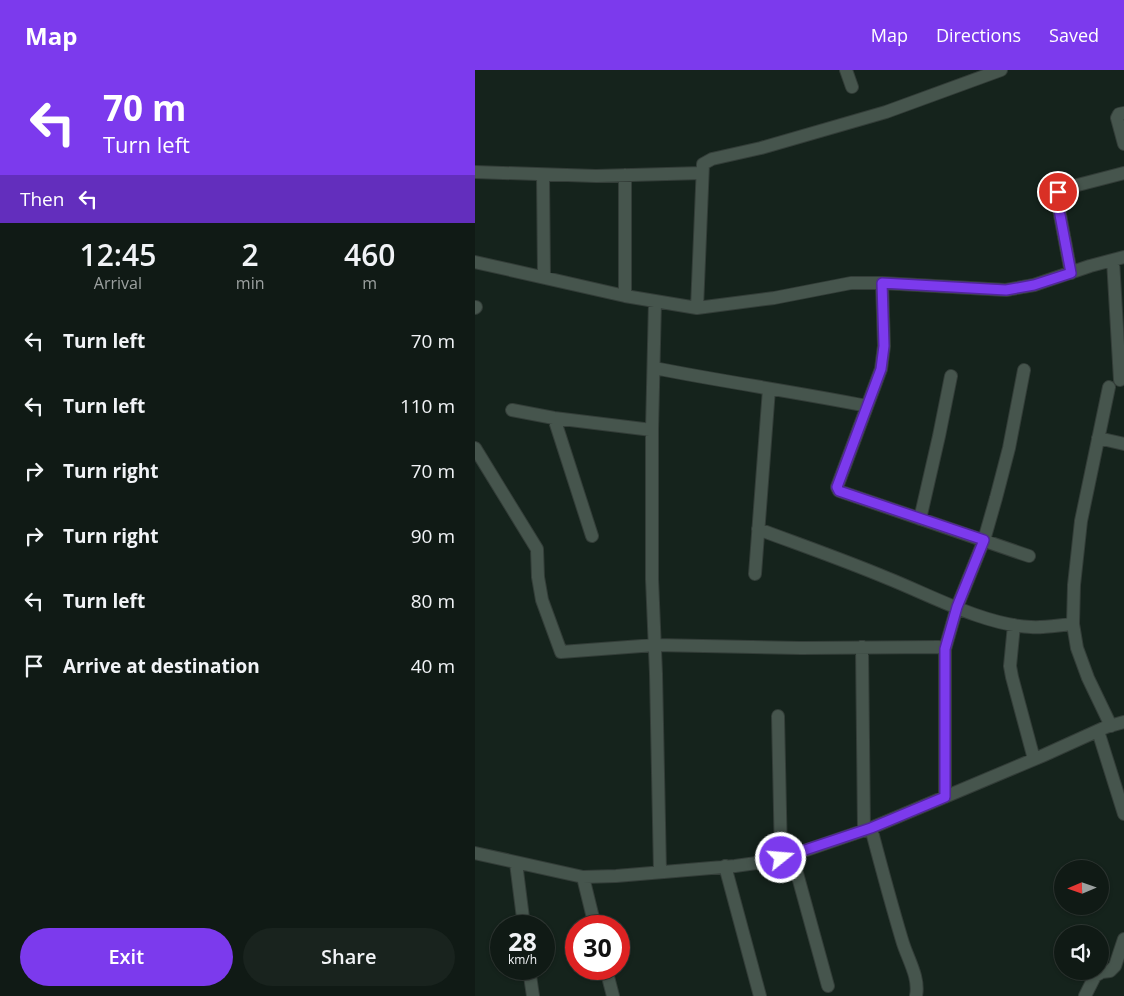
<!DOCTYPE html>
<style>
:root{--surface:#101a15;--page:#19231e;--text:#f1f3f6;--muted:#9ca1a0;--line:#303834;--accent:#7c3aed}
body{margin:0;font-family:"Open Sans",sans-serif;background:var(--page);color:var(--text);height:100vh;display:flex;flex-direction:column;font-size:19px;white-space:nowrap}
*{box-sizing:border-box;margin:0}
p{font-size:16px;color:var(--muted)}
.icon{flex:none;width:28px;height:28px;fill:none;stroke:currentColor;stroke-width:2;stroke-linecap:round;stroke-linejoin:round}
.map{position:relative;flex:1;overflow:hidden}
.panel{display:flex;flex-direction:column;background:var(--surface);width:475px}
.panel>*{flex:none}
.guide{background:#7c3aed;color:#fff;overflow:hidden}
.needle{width:32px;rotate:268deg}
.fabs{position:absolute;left:579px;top:790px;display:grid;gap:10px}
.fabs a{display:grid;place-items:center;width:55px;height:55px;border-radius:50%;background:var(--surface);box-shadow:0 1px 4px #0004,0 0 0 1px var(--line);font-size:25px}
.speed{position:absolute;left:15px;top:845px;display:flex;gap:10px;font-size:25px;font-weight:700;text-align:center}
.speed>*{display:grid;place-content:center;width:65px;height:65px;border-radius:50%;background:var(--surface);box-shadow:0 1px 4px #0004,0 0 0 1px var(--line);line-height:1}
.speed small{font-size:12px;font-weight:400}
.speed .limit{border:8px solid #d22;background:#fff;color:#111}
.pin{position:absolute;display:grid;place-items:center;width:42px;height:42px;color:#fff;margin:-21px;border:2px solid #fff;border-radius:50%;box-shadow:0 1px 5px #0007}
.me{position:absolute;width:55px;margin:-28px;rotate:73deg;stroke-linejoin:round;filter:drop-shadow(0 0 4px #0008)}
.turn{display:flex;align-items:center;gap:18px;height:105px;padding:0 20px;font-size:22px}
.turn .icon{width:65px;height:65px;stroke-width:2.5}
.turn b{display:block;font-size:35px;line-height:42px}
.then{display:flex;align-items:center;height:48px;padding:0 20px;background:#0003;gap:10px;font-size:19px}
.eta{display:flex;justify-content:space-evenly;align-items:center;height:85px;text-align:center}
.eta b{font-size:30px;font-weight:600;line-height:35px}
.action{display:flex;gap:10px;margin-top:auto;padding:10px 20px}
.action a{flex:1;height:58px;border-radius:30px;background:var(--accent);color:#fff;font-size:20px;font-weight:600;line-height:58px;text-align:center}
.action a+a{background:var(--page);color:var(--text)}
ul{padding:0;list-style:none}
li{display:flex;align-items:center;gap:15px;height:65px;padding:0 20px}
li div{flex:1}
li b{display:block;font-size:19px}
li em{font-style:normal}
header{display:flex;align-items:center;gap:30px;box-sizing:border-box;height:70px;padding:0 25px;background:var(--accent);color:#fff}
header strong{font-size:24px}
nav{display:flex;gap:28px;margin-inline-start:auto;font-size:18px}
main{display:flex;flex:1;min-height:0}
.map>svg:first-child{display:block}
</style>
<header>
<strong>Map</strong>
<nav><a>Map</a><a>Directions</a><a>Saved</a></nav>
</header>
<main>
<section class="panel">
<div class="guide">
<div class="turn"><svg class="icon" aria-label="left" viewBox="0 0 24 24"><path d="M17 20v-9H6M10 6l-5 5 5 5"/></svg><div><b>70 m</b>Turn left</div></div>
<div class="then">Then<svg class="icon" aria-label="left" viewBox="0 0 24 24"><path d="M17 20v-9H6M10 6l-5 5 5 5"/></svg></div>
</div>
<div class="eta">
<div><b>12:45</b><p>Arrival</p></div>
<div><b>2</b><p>min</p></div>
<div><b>460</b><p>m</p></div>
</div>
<ul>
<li><svg class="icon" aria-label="left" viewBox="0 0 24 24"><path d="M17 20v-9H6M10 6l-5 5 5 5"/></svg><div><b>Turn left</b></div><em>70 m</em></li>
<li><svg class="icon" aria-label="left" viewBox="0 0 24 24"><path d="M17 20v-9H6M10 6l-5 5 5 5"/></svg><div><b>Turn left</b></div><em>110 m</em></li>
<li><svg class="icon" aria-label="right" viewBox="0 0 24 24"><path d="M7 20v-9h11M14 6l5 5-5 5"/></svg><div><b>Turn right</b></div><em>70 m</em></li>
<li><svg class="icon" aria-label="right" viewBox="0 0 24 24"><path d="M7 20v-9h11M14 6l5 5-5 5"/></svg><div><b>Turn right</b></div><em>90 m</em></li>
<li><svg class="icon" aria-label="left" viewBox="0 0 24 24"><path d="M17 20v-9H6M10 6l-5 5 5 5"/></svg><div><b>Turn left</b></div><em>80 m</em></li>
<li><svg class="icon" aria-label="arrive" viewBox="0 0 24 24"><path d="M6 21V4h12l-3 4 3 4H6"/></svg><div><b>Arrive at destination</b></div><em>40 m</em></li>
</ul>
<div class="action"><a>Exit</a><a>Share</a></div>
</section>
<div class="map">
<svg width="649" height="926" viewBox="0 0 649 926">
<rect width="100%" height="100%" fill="#15231c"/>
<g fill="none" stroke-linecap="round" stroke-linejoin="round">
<defs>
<path id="street" d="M371 0 377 17
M649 43 644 44 642 48 649 74
M0 102 121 106 227 103
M68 105 69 207
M150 105V226
M638 190 645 310
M0 192 150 226 222 238 299 228 376 213H407L531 220 559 215 615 196 649 187
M596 203 582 129 583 122 591 118 649 103
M407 213 409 276 406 299 362 417 364 421 554 486
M180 231 177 360V509L181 604 185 802
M0 238 1 237
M222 238 228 94 237 89 286 78 411 42 526 0
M179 298C250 312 321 322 392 336
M634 317 606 451 599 515 598 554 602 578 613 608 636 656
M37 340 79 348 177 360
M79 348 117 466
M623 368 649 374
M0 378 62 479 63 507 67 530 86 582 180 575 326 578 464 577 470 579V727
M445 449 464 366 476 306
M283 459C326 475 369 490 412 508 455 525 509 555 556 557 569 558 584 555 598 554
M280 504 294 319
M539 555 535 596 537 607 559 689
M387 577 389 761
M470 579 482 537 509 470 521 428 534 378 549 300
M303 646 306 788
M623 661 649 744
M396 758C406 796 416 833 427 870 432 888 445 907 441 926
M0 783 108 807 141 806 260 796 289 792 317 785 396 758 567 686 631 657 649 652
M317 785 353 916
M41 793 49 856
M250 796 285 926
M108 807 120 856
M54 899 58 926
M131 899 138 926
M610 926 620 906 627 902 635 901 640 896 649 869"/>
</defs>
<use href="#street" stroke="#333d38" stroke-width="14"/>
<use href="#street" stroke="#46554d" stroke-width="12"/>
</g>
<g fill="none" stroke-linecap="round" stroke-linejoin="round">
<defs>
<path id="route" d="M306 788 396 758 470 727V579L482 537 509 470 364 421 362 417 406 299 409 276 407 213 531 220 559 215 596 203 582 129 583 122"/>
</defs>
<use href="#route" stroke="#51269a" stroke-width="12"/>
<use href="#route" stroke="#7c3aed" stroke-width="9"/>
</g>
</svg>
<div class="fabs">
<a><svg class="needle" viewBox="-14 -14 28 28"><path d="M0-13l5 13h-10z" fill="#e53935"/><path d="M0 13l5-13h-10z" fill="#9ca1a0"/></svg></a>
<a><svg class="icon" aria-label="sound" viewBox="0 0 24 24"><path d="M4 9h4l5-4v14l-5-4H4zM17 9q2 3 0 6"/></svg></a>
</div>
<div class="speed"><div>28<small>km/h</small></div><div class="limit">30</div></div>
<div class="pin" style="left:583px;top:122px;background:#d93025"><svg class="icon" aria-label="arrive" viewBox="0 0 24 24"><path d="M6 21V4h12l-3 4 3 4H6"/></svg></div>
<svg class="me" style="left:306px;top:788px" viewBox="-20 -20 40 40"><circle r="17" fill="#7c3aed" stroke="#fff" stroke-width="3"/><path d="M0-11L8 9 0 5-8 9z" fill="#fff"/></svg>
</div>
</main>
